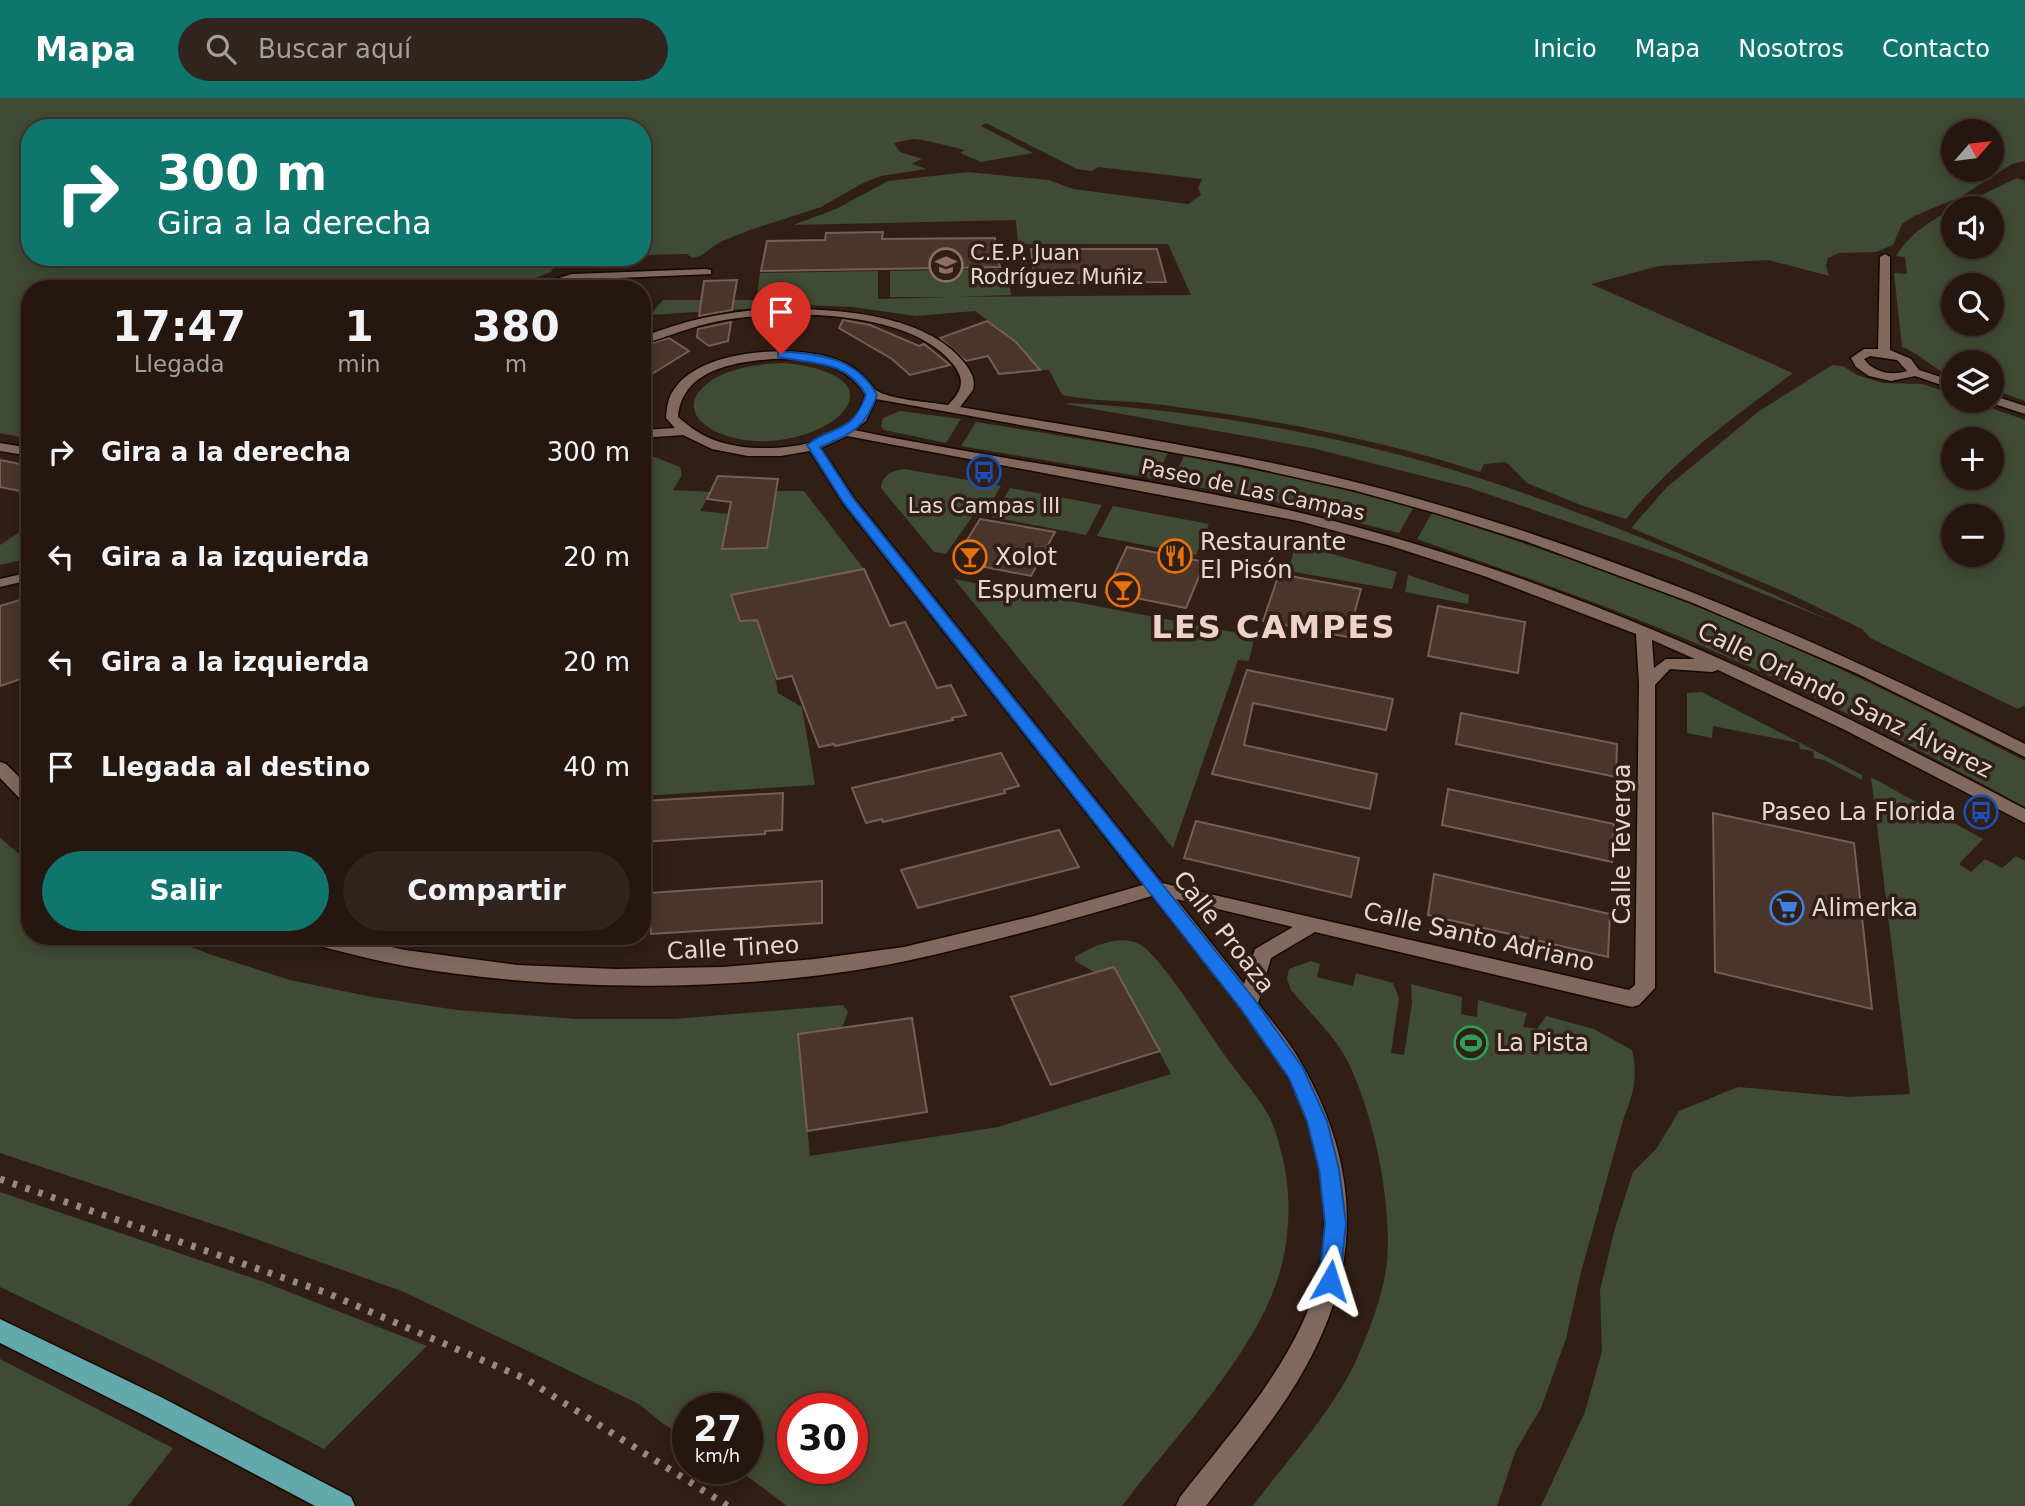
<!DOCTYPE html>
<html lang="es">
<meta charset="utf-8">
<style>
:root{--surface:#251610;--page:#31231e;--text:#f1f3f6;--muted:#a39f9f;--line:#423530;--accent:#0f766e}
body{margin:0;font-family:"DejaVu Sans",sans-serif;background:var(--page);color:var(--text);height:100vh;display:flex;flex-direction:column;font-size:26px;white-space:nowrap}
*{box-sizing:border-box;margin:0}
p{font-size:23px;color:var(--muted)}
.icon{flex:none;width:38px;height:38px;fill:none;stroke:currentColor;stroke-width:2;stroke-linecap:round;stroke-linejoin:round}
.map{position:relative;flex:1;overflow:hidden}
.side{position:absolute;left:21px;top:182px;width:630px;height:665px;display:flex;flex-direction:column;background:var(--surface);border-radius:28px;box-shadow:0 4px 18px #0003,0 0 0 2px var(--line)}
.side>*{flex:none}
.banner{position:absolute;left:21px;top:21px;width:630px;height:147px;border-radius:28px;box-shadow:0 4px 18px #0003,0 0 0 2px var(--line);background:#0f766e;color:#fff;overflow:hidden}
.needle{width:46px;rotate:62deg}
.buttons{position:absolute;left:1941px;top:21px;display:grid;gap:14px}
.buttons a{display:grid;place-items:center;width:63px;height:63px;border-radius:50%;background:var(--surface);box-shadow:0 4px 18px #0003,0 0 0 2px var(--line);font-size:35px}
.speed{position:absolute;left:672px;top:1295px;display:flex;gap:14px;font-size:35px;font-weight:700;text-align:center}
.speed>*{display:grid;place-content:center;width:91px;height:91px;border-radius:50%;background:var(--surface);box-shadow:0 4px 18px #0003,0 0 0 2px var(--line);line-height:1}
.speed small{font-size:18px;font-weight:400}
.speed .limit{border:10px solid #d22;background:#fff;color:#111}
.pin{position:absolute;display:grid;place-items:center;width:60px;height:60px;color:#fff;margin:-72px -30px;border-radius:50% 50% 50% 0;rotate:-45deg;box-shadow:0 0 7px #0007}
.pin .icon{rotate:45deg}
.me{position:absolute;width:77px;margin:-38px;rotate:6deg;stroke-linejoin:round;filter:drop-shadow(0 0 5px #0008)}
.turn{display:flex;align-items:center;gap:24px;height:147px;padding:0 21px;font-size:32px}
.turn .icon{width:91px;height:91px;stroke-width:2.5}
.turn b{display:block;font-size:49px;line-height:60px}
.eta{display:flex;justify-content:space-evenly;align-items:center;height:119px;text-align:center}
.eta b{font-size:42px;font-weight:700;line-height:49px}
.primary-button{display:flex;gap:14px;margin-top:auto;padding:14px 21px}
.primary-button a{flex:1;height:80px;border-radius:42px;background:var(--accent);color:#fff;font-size:28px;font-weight:700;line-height:80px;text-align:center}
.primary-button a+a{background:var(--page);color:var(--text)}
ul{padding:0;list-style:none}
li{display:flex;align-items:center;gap:21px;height:105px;padding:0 21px}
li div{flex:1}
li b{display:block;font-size:26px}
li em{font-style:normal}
header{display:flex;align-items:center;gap:42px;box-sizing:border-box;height:98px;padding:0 35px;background:var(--accent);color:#fff}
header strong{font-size:33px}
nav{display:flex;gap:38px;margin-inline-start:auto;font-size:24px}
.search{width:490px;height:63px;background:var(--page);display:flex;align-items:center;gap:18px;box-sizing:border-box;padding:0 24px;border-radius:38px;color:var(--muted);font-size:26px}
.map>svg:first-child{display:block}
</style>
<header>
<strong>Mapa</strong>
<div class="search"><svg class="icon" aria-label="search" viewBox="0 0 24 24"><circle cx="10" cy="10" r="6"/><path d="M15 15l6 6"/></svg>Buscar aquí</div>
<nav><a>Inicio</a><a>Mapa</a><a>Nosotros</a><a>Contacto</a></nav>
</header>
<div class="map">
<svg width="2025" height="1408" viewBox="0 0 2025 1408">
<rect width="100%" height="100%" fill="#311e15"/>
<path fill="#404b33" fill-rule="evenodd" d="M0 0H2025V63L2012 66 1962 98 1914 118 1902 126 1893 147 1876 154 1839 155 1828 160 1826 168 1829 178 1768 162 1659 168 1591 186 1793 275C1732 321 1675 360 1626 421L1583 408 1527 385 1506 364 1484 366 1480 374C1378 341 1270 321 1163 307 1130 302 1095 304 1062 297L1049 272H1038L1016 244 975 213 916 218 852 209 807 207 650 217 663 202H756L760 175 878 173V201L952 199H890V173L1007 171 1011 197 957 199 1191 197 1168 146H1018L1016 122 793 127 836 111 888 83 968 74 1049 82 1073 91 1188 106 1201 97 1198 90 1202 81 1098 69 1092 73 1077 71 986 25 981 28 1033 55 981 64 960 55 965 52C957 50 919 40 912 41 906 42 900 44 894 45L900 54 922 61 911 66 927 71 881 78 863 85 821 109 750 132 720 144 700 158 692 160 687 156 642 157V30H30V159H570L556 165 551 174 505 191H30V341L0 335ZM1953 33H1992V72H1953Z
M2017 80 2025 83V303L1992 291V264H1953V278C1933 272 1923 257 1902 249L1894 175 1907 176 1905 159 1896 158C1909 136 1931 122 1953 111V149H1992V110H1955ZM1992 187V226H1953V187Z
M785 265C919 280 818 360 735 340 697 331 674 304 717 279 738 268 762 266 785 265Z
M1832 267 1843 268 1857 277 1883 285 1922 286 1953 296V303H1972L2025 322V607L2018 611 1870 540 1862 531 1790 496 1631 430 1667 389 1758 314ZM1953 341H1992V380H1953ZM1953 418H1992V457H1953Z
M1069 305C1198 312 1327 335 1450 371 1582 411 1709 467 1834 524L1673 460 1470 390 1312 350 1065 306Z
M900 313 961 321 946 345 884 332 881 328 883 320Z
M976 324 1168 355 1155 381 961 348Z
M642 354 680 369 682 377 673 392 711 394 700 413 729 416 722 451 767 450 776 393H804L864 471 731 497 755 522 763 520 778 595 802 609 815 687 642 698Z
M1184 358 1305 382 1414 409 1399 435 1275 404 1172 384Z
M905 371 1001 388 983 418 974 416 946 456 934 454 881 390C881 377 894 372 905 371Z
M1010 390 1102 407 1086 437 992 419Z
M1113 408 1209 426 1196 457 1097 438Z
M1432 415C1509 440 1587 466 1663 495 1788 542 1907 602 2025 663V709C1928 656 1831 605 1730 560 1628 515 1523 478 1417 441Z
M30 427V460L0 467V447Z
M1296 446 1397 474 1392 491 1288 473Z
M1408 477 1469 497 1468 506 1405 494Z
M954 481 1255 538 1249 563 1238 562 1173 750Z
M1702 594 1862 677V682L1824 662 1814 660 1813 653 1800 651 1799 645 1713 628 1712 640 1687 635V595Z
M1871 679 1983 741 1959 766 1971 774 1985 761 2002 770 2016 758 2025 763V1408H1541L1585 1314 1602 1253 1600 1192 1615 1130 1633 1074 1657 1050 1679 1013 1738 989 1848 999 1910 996Z
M0 740 30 765V838H164L212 857 290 882 372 899 457 912 576 921H674L843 907 848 914 842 930 798 937 810 1058 998 1029 1171 976 1114 869 1094 874 1075 863V859C1092 848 1120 836 1139 846 1159 855 1210 937 1226 959 1240 979 1259 999 1270 1020 1274 1029 1278 1040 1280 1050 1291 1087 1291 1128 1282 1166 1261 1252 1175 1337 1122 1408H787L736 1370H747V1311H688V1341L662 1325 639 1306 404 1194 239 1135 0 1055ZM793 1311H852V1370H793Z
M1311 863 1320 866 1317 879 1353 888 1356 875 1393 885 1399 900 1391 955 1404 957 1412 905 1411 886 1462 899 1461 916 1477 919 1478 902 1527 915 1523 929 1537 931 1546 918 1594 931 1632 952C1638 977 1634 995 1624 1019L1580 1178 1566 1241 1541 1310 1516 1352 1497 1408H1253C1287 1362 1330 1317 1355 1265 1369 1234 1383 1198 1387 1164 1392 1104 1374 1016 1347 962 1334 937 1309 914 1291 892L1287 881 1289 871Z
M0 1094 261 1183 427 1248 324 1351 159 1265 0 1189Z
M0 1261 173 1350 128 1408H0Z"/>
<path fill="#4b352b" stroke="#755e53" stroke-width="2" d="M883 134 882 141 995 140 1000 169 761 173 767 143 825 142 826 135Z
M1031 151H1157L1166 184 1035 185Z
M737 182 732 212 699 218 704 183Z
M843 222 870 227 919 248 924 246 950 267 910 277 892 261 839 230Z
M987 223 1016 244 1040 272 999 276 988 258 966 263 940 240Z
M731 224 728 243 709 248 697 239 698 231Z
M669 240 689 253 642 282V248Z
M0 362 30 368V395L0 389Z
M718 378 778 381 767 450 722 451 731 404 707 401Z
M980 421 1055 434 1031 478 954 463Z
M1127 449 1205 464 1186 510 1106 494Z
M864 471 890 528 905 524 937 590 951 587 966 617 952 620 953 622 835 648 834 646 819 649 792 578 777 581 757 522 740 523 731 497Z
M1279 476 1361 491 1348 539 1263 523Z
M30 499V578L0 588V508Z
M1438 508 1525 524 1518 575 1428 558Z
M1247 572 1393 601 1386 632 1253 605 1244 647 1377 676 1370 711 1212 676Z
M1461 615 1617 646 1616 679 1456 646Z
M1001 655 1019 688 1004 692 1005 695 883 724 882 721 866 725 852 690Z
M1448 691 1614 726 1612 764 1442 727Z
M783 695 782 732 765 733V736L642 744V703Z
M1713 715 1854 745 1872 911 1715 874Z
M1196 723 1359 760 1351 799 1184 760Z
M1059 732 1079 769 918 810 901 772Z
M1434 776 1610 816 1608 859 1428 817Z
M822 783V825L651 836V829H645L650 795Z
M1114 869 1160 953 1051 987 1011 899Z
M912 920 927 1014 807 1033 798 936Z"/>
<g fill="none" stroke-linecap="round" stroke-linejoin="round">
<defs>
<path id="minor" d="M1885 156 1890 159V252L1911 261 1919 272 1953 283V291L1915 278 1891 283 1869 278 1856 269 1851 260 1864 251H1878L1880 159ZM1870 258 1897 262 1907 273C1892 278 1874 275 1864 261Z
M707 171 711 172V176L572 182 541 191H523L572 176Z
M772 211C830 210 923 214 963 263 970 272 976 280 973 292L960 309C1093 332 1227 352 1359 385 1591 444 1812 538 2025 646V659L1858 576 1693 505 1525 443 1439 416 1353 392 1237 366 876 301 866 323 854 332C1003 363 1154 380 1301 415 1557 476 1794 589 2025 711V725L1845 632 1718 572 1712 574 1670 571 1655 587V890L1639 907 1632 909 1315 834 1271 860 1258 905C1274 926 1292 947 1304 970 1360 1071 1362 1169 1305 1270 1278 1319 1240 1363 1206 1408H1176L1180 1399C1223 1344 1272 1290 1302 1226 1338 1150 1328 1054 1289 980 1256 919 1195 853 1152 798 1070 822 989 845 906 863 753 895 558 895 405 868 372 862 340 853 307 845L300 843 298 838H341L405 852 517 867 616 871 723 869 815 861 904 849 1034 818 1143 787 843 405 810 353 781 358H748L712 351 683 337 642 340V332L675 330 666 320C667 308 668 299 675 290 702 251 791 247 832 260 846 264 859 272 868 283 872 287 874 292 879 294 896 302 928 304 948 307 962 293 966 283 953 266 909 211 783 211 719 223 692 228 668 239 642 246V239C684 222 727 213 772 211ZM772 261C809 260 844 264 866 297 863 303 860 311 856 317 833 352 757 356 720 344 703 339 691 330 678 319 682 272 733 264 772 261ZM847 338 1299 423 1391 448 1484 478 1636 536 1639 586 1635 887 1629 892 1162 785 854 400 821 350ZM1652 542 1695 561H1666L1654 570ZM1176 801 1293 829 1255 851 1244 886Z
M1992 297 2025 308V316L1988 304 1992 303Z
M0 345 30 350V358L0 353Z
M30 474V482L0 489V481Z
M0 664 6 666 30 690V707L24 705 0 680Z"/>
<path id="major" d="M0 1221 161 1299 351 1399 355 1408H315L143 1317 0 1245Z"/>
</defs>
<use href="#minor" stroke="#180702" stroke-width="3"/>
<use href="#major" stroke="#180702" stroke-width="3"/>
<use href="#minor" fill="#81695e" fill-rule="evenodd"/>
<use href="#major" fill="#61a9ac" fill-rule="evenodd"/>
<path stroke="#988880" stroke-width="7" stroke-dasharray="4.5 9" stroke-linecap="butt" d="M0 1081 327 1195 526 1281 728 1408"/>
</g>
<path fill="#1a73e8" stroke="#114b97" stroke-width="2" d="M781 253C822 257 856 259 877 297 865 331 852 335 820 349L853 400 1254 901 1303 970 1327 1023 1339 1071 1346 1125 1340 1183 1337 1190 1330 1193 1322 1190 1319 1183 1325 1125 1319 1071 1307 1023 1289 980 1241 911 843 404 807 347C833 326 851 338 866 297 847 262 812 266 778 259V254Z"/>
<defs>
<symbol id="school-ring" viewBox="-11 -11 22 22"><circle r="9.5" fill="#311e15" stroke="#8d6e63" stroke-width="1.5"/><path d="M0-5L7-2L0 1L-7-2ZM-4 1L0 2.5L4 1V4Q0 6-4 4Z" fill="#8d6e63"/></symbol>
<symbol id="bus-ring" viewBox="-11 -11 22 22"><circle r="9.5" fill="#311e15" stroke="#1a4fb4" stroke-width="1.5"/><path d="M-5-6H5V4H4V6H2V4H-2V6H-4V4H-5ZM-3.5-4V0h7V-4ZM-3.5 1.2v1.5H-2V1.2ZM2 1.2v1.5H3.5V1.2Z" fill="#1a4fb4"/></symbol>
<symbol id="restaurant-ring" viewBox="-11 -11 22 22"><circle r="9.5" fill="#311e15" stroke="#e8710a" stroke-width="1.5"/><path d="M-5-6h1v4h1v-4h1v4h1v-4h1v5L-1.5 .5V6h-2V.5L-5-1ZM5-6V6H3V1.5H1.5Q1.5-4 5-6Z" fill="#e8710a"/></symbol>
<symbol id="bar-ring" viewBox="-11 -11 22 22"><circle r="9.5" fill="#311e15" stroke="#e8710a" stroke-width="1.5"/><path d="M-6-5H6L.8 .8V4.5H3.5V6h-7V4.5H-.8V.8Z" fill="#e8710a"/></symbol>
<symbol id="supermarket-ring" viewBox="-11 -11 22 22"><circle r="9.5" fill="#311e15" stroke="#3f7fe0" stroke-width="1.5"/><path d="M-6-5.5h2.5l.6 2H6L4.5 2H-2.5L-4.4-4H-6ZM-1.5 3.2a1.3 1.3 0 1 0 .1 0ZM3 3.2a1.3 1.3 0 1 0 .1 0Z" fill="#3f7fe0"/></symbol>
<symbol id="stadium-ring" viewBox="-11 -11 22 22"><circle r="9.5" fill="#311e15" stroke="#2e9e5b" stroke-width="1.5"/><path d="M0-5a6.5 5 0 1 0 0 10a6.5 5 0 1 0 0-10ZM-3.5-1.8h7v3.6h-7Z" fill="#2e9e5b"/></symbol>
</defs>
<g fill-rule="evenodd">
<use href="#school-ring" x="927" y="148" width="38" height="38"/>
<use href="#bus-ring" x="965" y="355" width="38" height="38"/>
<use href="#restaurant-ring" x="1156" y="439" width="38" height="38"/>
<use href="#bar-ring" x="951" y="440" width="38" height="38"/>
<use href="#bar-ring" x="1104" y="473" width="38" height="38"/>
<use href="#bus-ring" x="1962" y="695" width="38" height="38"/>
<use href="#supermarket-ring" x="1768" y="791" width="38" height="38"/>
<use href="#stadium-ring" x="1452" y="926" width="38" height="38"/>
</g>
<g text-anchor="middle" stroke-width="7" stroke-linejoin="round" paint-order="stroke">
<g font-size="21" fill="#e5d7d1" stroke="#311e15" text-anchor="start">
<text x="970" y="162">C.E.P. Juan<tspan x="970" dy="24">Rodríguez Muñiz</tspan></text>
<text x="984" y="415" text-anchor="middle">Las Campas III</text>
</g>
<g font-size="21" fill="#e5d7d1" stroke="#311e15">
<text transform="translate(1253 392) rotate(12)" y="7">Paseo de Las Campas</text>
</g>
<g font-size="24" fill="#e5d7d1" stroke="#311e15" text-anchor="start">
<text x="1200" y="452">Restaurante<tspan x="1200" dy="28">El Pisón</tspan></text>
<text x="995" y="467">Xolot</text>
<text x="1098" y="500" text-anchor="end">Espumeru</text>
<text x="1956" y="722" text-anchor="end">Paseo La Florida</text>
<text x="1812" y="818">Alimerka</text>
<text x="1496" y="953">La Pista</text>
</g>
<g font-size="24" fill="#e5d7d1" stroke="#311e15">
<text transform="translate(1845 602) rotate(26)" y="8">Calle Orlando Sanz Álvarez</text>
<text transform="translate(1622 746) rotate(-90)" y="8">Calle Teverga</text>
<text transform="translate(1224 834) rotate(52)" y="8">Calle Proaza</text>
<text transform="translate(1479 839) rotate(13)" y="8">Calle Santo Adriano</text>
<text transform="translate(733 850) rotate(-3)" y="8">Calle Tineo</text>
</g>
<g font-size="32" font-weight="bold" letter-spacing="2" fill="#eed2c6" stroke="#311e15">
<text x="1274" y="540">LES CAMPES</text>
</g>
</g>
</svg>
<div class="buttons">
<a><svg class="needle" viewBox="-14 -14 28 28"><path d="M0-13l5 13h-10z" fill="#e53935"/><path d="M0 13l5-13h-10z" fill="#a39f9f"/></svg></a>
<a><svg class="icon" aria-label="sound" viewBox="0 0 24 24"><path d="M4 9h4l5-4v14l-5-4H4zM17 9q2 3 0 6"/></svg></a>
<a><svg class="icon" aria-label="search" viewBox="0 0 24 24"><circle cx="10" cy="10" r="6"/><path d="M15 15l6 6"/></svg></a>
<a><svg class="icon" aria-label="layers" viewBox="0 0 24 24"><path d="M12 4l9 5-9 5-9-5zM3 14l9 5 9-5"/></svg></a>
<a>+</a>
<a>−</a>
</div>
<div class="speed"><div>27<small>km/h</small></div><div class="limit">30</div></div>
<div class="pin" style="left:781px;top:256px;background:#d93025"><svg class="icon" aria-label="arrive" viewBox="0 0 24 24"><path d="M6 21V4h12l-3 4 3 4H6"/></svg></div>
<svg class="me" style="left:1330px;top:1183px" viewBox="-20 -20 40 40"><path d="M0-17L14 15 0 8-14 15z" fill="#1a73e8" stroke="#fff" stroke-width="4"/></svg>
<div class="banner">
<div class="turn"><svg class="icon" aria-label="right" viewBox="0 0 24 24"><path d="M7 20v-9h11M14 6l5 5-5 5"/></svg><div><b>300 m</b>Gira a la derecha</div></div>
</div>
<section class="side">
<div class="eta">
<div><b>17:47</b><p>Llegada</p></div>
<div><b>1</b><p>min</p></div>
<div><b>380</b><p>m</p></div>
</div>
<ul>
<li><svg class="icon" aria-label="right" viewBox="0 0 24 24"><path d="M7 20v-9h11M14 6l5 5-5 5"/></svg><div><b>Gira a la derecha</b></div><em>300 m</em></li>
<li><svg class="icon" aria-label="left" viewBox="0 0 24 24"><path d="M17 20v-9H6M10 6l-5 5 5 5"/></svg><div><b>Gira a la izquierda</b></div><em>20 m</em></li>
<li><svg class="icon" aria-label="left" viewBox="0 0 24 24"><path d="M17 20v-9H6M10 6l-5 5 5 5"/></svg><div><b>Gira a la izquierda</b></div><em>20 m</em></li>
<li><svg class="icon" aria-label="arrive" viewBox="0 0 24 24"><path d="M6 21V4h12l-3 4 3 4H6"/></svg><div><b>Llegada al destino</b></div><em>40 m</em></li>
</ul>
<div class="primary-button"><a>Salir</a><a>Compartir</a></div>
</section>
</div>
